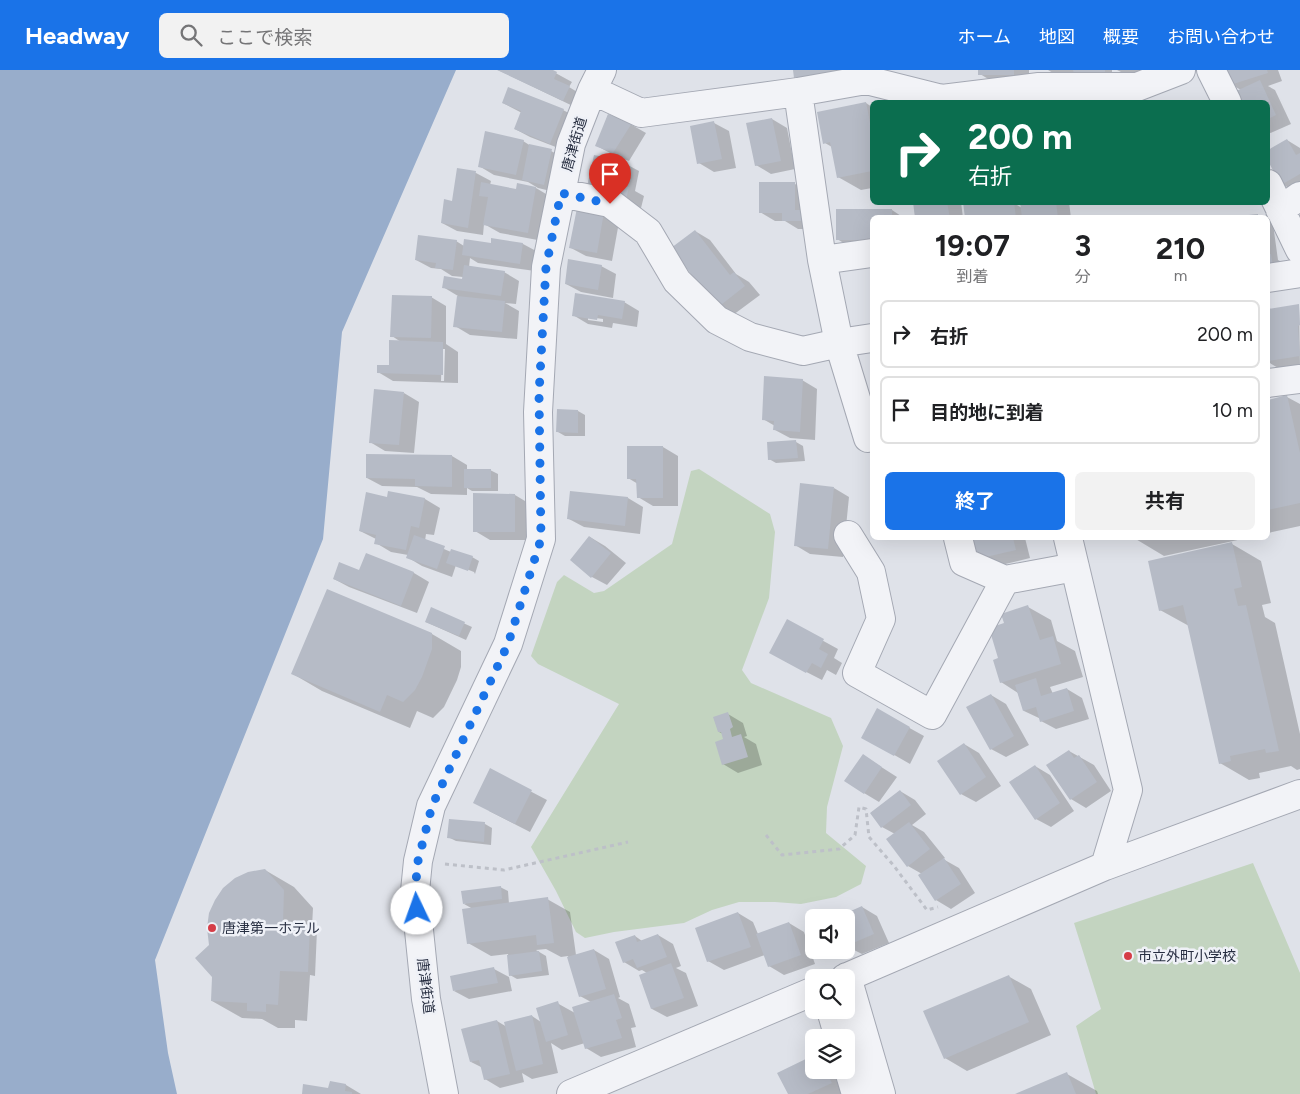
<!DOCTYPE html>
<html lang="ja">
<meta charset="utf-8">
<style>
:root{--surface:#fff;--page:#f2f2f2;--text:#202124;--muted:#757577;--line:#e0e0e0;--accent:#1a73e8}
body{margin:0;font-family:Figtree,"Noto Sans JP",sans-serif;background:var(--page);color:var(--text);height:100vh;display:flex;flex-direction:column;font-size:19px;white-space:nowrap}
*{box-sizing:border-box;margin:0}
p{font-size:16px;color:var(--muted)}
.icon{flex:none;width:28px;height:28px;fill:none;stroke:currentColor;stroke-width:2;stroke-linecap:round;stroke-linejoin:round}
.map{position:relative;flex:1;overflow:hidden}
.drawer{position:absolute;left:870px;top:145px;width:400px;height:325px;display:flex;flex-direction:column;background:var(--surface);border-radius:8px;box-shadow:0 5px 20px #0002}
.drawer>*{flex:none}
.hud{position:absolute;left:870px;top:30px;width:400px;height:105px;border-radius:8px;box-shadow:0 5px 20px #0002;background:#0b6e4f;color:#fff;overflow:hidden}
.tools{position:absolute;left:805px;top:839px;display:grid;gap:10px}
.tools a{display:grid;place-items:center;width:50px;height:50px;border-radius:8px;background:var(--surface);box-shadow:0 5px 20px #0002;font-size:25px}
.pin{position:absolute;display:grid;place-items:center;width:42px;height:42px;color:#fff;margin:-51px -21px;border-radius:50% 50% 50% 0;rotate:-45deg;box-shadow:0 0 5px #0007}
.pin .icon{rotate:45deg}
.me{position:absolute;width:55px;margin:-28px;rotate:357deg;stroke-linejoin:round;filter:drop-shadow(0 0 4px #0008)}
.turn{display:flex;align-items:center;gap:18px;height:105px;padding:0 15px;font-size:22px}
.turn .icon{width:65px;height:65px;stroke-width:2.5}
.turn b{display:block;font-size:35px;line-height:42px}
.eta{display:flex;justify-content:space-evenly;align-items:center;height:85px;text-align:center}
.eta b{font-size:30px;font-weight:700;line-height:35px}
.cta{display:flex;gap:10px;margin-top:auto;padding:10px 15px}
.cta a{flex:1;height:58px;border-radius:8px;background:var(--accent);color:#fff;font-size:20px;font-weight:700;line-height:58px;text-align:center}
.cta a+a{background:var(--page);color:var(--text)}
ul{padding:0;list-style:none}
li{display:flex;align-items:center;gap:15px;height:68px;margin:0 10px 8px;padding:0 5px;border:2px solid var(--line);border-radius:8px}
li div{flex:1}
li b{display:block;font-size:19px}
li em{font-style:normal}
header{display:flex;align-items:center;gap:30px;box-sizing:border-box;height:70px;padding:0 25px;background:var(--accent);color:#fff}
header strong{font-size:24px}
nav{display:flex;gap:28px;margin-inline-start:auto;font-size:18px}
.search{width:350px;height:45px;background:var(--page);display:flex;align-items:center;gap:12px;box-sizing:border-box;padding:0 18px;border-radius:8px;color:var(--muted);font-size:19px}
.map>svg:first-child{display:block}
</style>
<header>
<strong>Headway</strong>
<div class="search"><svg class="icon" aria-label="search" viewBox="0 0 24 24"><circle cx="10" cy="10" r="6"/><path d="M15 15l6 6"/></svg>ここで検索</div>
<nav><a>ホーム</a><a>地図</a><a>概要</a><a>お問い合わせ</a></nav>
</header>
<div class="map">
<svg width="1300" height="1024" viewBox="0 0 1300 1024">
<rect width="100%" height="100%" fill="#dfe2e9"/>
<path fill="#c3d4c0" d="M699 399 770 444 775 462 769 528 742 600 751 613 831 648 843 676 827 737 826 763 866 796 861 814 836 827 801 834 775 832H739L712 840 684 853 614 862 585 868 576 862 556 821 531 777 619 634 538 594 531 586 557 512 564 505 594 523 604 521 672 474 691 401Z
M1253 793 1300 903V1024H1096L1076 956 1101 939 1074 853Z"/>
<path fill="#98adcb" d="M0 0H456L342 262 323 469 155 890 168 983 177 1024H0Z"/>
<path fill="#0003" fill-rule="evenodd" d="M498 0H550L572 12 569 17 584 26 579 39Z
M980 0H1029V13H995L980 4Z
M1048 0H1112V7L1075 2 1053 3Z
M1117 0H1153V3H1123Z
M1226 0H1278L1282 11 1268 16 1275 20 1291 54 1268 64V32H1240L1241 20 1232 15Z
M503 33 563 40 578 48 566 81 530 67 515 59 522 43Z
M866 33 872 37V118L861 120 838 107 832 77 825 73Z
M608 45 632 55 646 63 629 91 612 84 597 76Z
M772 49 787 58 795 99 771 104 756 95Z
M714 53 729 61 736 98 714 102 699 93Z
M1287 70 1300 78V121L1297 123 1282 114 1268 89V81Z
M523 71 531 76 551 81 566 89 559 123 538 118 528 112 494 105 479 96Z
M595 86 624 93 639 101 635 121 644 126 641 138 602 129Z
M458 100 476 103 491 111 490 115 518 120V115L536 118 551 127 543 171 500 163 484 154 483 165 457 161 442 153 453 132Z
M795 114 810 122 818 159H798L785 151H775L760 142Z
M914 132H961L963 148H917Z
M964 132H1017V135L1022 138 1021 132H1069L1071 148H966Z
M837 140H892L904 148H872V178H852L837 169Z
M604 144 619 152 612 191 586 186 571 178Z
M1268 151 1273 154 1278 190 1286 194 1268 207Z
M695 161 710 170 736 204 749 212 760 225 733 245 718 237Z
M456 171 464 176 523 174 538 182 535 201 478 193 470 188 469 197 504 202 519 211 516 234 505 233 519 241 517 269 470 265 455 256 458 226 443 217 463 210V207L452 206 441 199 431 198 416 190Z
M601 196 616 204 613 228 581 222 566 214Z
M431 227 446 236V274L458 282V313L393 311 378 302 390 297 401 272 392 266ZM442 279H445L444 311H441Z
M624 232 639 241 637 257 613 253 612 258 588 254 573 245ZM588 247 603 249V252L588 250Z
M1299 236 1300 296 1280 299 1268 292V240Z
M802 310 817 319 815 370 790 368 775 360V356L763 349Z
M404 323 419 332 414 383 385 381 370 372Z
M1287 327 1300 334V456L1268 463V331Z
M578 341 585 345V366H565L558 362Z
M796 372 803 376 805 391 776 393 769 389Z
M663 377 678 386V436H653L638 427V414L628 408Z
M452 386 467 395V400H490L498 404V421H472L467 418V425L431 424 417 417 382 416 367 408Z
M834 418 849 427 843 487 810 484 795 475Z
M389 422 425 429 440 438 434 465 426 464 425 471 451 482 472 487 479 491 475 504 474 502 456 495 452 507 422 496 407 487 408 485 391 482 376 473V469L360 461 388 428Z
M515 425 530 434V470H490L475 461Z
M628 428 643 437 640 464 584 457 569 449Z
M590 467 605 476 626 493 607 515 592 507 572 490Z
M973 468H1025L1030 488 993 497 978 488Z
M1134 468H1247L1164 486Z
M1232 474 1261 491 1271 533 1262 535 1265 547 1275 553 1300 664V699L1297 700 1291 696 1259 703 1260 708 1249 710 1220 693 1189 556 1160 540Z
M367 485 414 503 429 512 417 543 349 517 334 509 360 502Z
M1028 537 1051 550 1057 571 1075 581 1083 607 1050 617 1053 624 1067 619 1082 628 1089 649 1056 659 1041 651V649L1024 641 1018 623 1001 612 1000 589 1006 554Z
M432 539 472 557 466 570 426 552Z
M787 551 838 579 834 588 842 593 836 605 827 600 822 610 785 591Z
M432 564 461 581V597L457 610 444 637 433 648 417 641 410 658 322 621 293 604Z
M991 625 1006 634 1029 675 1006 687 991 679Z
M877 640 924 666 910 694 863 667Z
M728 644 743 653 747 666 744 667 756 674 762 695 738 703 723 694 725 670 723 664 719 662Z
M964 674 979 683 1001 716 976 732 961 724Z
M1069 681 1094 695 1111 721 1086 738 1071 729Z
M864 686 897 707 879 732 864 723Z
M1035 696 1050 705 1074 741 1051 757 1036 749Z
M490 700 547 730 530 762 489 741Z
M900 721 915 730 926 744 912 755 924 762 945 788 943 789 959 798 975 823 951 839 936 830 922 804 908 796 895 764 882 757 871 743Z
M450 750 485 754 492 758 491 775 456 771 448 767Z
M265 800 294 817 313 838 312 857 317 860 315 906 310 905 307 951 295 950V958H278L262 949 242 948 212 931 214 906 210 876Z
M500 817 508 821 509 834 547 829 570 842 576 885 594 880 609 889 620 927 618 928 629 934 636 957 631 958 636 977 601 987 586 978 585 973 562 980 551 973 558 1003 532 1009 522 1003 524 1012 500 1018 485 1009 483 998 471 992 497 951 507 957 532 946 541 952 557 933 575 943 591 932 580 926 568 886 561 887 546 879 536 880 546 886 549 905 517 909 510 905 508 884 491 886 468 873 473 839 464 834Z
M862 837 877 846 889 873 862 884 846 876Z
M738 843 753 852 758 864 789 853 804 862 815 894 784 905 769 896 765 885 724 900 708 891Z
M658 865 673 874 681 896 676 898 686 903 698 936 667 947 652 939 640 906 647 903 642 900 639 901 624 892 635 866 642 871Z
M494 899 509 907 512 921 469 929 454 921Z
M1008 906 1031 919 1051 965 967 1001 945 988Z
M814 1000H835L846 1021 840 1024H789Z
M1067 1004 1097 1021 1098 1024H1019Z
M331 1013 346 1015 361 1024H303L329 1020Z"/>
<path fill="#b6bbc6" d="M497 0H553L557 2 554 9 570 16 563 31Z
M793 0H849V1L794 8Z
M978 0H1014V5H978Z
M1073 0H1105V3L1074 4Z
M1225 0H1267L1268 3 1230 15Z
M1260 10 1276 45 1268 49V32H1239L1234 22Z
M508 17 564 39 550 74 514 59 521 41 502 33Z
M866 32 872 63V101L837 108 830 72 823 74 817 42Z
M608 44 632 53 613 83 595 76Z
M772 48 781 91 755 96 746 53Z
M714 51 722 89 697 94 690 56Z
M485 61 524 70 516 105 478 97Z
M1287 69 1296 85 1300 83V104L1281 115 1268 91V80Z
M529 74 552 79 544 115 522 110Z
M594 85 624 91 619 115 629 117 626 130 586 121Z
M457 98 476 101 468 158 441 153 444 129 452 131Z
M481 112 516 119 517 113 536 117 528 163 483 155 488 127 479 126Z
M759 112H795V140H803V151H782V143H759Z
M913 132H947L950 148H915Z
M963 132H1014L1016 148H965Z
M1020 132H1056L1058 148H1022Z
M577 138 604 142 597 183 569 178Z
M836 139H892V148H872V170H836Z
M1258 144V148H1239V146Z
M695 160 730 205 734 202 745 216 717 238 671 178Z
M418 165 457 170 453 200 435 198 436 193 415 190Z
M491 168 523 173 520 194 462 185 464 169 491 173Z
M1271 184 1273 196 1268 197V185Z
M568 189 602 195 598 220 565 214Z
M464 195 505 201 501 226 442 218 444 206 462 209Z
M575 223 625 231 622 249 598 245 597 250 572 246Z
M392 225 432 226 431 268 390 267Z
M457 226 505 231 502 262 453 257Z
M1299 234 1300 255 1298 256 1300 286 1268 291V239Z
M389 270 443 272V305L377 303V295H389Z
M764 306 803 309 800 362 773 360 774 351 762 350Z
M374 319 404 322 399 375 369 373Z
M1287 325 1300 383V433L1268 440V330Z
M557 339 578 340V363L556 362Z
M796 370 798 388 768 390 767 372Z
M627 376H663V428H637L636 409H627Z
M366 384 452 385V417L415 416V409L366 408Z
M464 399H491V418H464Z
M800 413 834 417 828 479 794 476Z
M388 421 425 428 419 458 411 456 406 480 374 474 376 465 359 461 366 422 387 427Z
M570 421 628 427 625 456 567 449Z
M473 423 515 424V462H473Z
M414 465 445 476 437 499 406 488Z
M589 466 611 483 591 508 570 490Z
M972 468H1013L1016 480 977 489Z
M1232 472 1242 517 1234 519 1238 536 1246 535 1279 681 1266 683 1265 679 1230 686 1231 691 1219 694 1183 535 1159 541 1148 491Z
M451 479 473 486 468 501 446 493Z
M366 483 414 502 401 536 333 509 339 492 359 500Z
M327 519 432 563V579L422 607 415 620 403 632 387 625 380 642 291 604Z
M1028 535 1040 570 1053 566 1061 594 1000 613 993 590 998 588 989 558 1004 553 1001 544Z
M431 537 465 552 459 566 425 552Z
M787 549 824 569 819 579 828 584 821 598 812 593 806 603 769 583Z
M1036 608 1041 626 1067 618 1074 641 1040 652 1036 637 1023 641 1015 615Z
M991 624 1014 666 990 680 966 637Z
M877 638 910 657 894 686 861 668Z
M728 642 733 657 730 659 732 667 741 664 748 687 722 695 715 672 723 669 721 662H718L713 647Z
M964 673 986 707 960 725 937 691Z
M1069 680 1074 688 1079 685 1097 712 1070 730 1046 695Z
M863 684 882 697 864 724 844 711Z
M1035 695 1060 733 1035 750 1009 712Z
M490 698 532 720 515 754 473 733Z
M900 720 911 735 881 758 870 743Z
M449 749 485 752 484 772 447 768Z
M909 752 930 779 907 797 886 769Z
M944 788 961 814 935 831 918 805Z
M265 799 284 820 283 853 310 855 308 902 280 901 278 935 266 934V942L247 941V933L211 931 212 907 195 888 209 875 207 858 209 843 215 830 223 818 235 808 248 802Z
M501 816 502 829 463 834 461 821Z
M548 827 554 873 537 875 536 865 467 874 462 839Z
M862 836 874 864 846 876V848H835Z
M738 842 751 877 707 892 695 858Z
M789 852 801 885 768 897 756 864Z
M658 864 667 887 637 898 633 889 623 893 615 872 635 865 637 872Z
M594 879 606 919 579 927 567 887Z
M539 881 542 901 509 906 507 885Z
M671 893 684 928 651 939 639 905Z
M494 897 498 913 453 921 450 906Z
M1009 905 1029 952 944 989 923 941Z
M614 924 622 948 616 950 622 968 585 979 572 937Z
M558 931 568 965 546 972 536 938Z
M532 945 543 994 516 1001 504 952Z
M497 950 510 1004 484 1010 479 990 470 992 461 959Z
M814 985V1000H825L832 1013 808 1024H788L777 1003Z
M1067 1002 1076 1024H1015Z
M330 1011 346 1014 345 1021 352 1022V1024H302L303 1014 328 1018Z"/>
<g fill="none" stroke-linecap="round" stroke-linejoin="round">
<defs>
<path id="minor" d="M1211 0 1227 32
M592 20 641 43 798 22 866 10 942 29 1039 17H1137L1181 0
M798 22 822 190 839 273 868 368 872 367
M1268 114 1300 180
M561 123 610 133 648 162 677 211 717 250 750 267 803 281 839 273 872 268
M1280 140 1300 126
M822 190 872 183
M1268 208 1300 203
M1268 313 1300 309
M848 465 871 502 881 549 857 603 932 645 1005 510 1075 497
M958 468 964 492 1005 510
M1068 468 1128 720 1105 796
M847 907 881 1024
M845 908 1105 796 1300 724
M831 940 839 968
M846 991 856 1024
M444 1024 426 929 415 821 418 791 431 736 508 574 541 469 538 342 546 197 571 74 592 20 602 0
M571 1024 814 921"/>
</defs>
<use href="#minor" stroke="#a4a8b3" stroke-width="30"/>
<path stroke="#bdc0c8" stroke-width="3" stroke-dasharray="4 4" stroke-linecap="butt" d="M766 765 782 785 839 779 855 765 859 737 866 739 869 767 894 796 927 840 938 837
M445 794 504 800 628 772"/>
<use href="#minor" stroke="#f2f3f7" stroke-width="28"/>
</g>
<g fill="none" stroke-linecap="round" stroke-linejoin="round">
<path stroke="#1a73e8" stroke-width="9" stroke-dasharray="0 16.2" d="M417 839 415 821 418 791 432 736 508 574 541 469 539 324 546 197 561 123 610 134"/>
</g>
<g fill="#d53d47" stroke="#eff1f7" stroke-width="2">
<circle cx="212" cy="858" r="5"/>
<circle cx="1128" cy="886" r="5"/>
</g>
<g text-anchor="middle" stroke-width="5" stroke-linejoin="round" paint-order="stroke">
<g font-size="14" fill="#272e41" stroke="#eff1f7">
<text transform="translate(574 74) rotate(-74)" y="5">唐津街道</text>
<text transform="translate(426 916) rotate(83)" y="5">唐津街道</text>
</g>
<g font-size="14" fill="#272e41" stroke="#eff1f7" text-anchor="start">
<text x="222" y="863">唐津第一ホテル</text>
<text x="1138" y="891">市立外町小学校</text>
</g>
</g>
</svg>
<div class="tools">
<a><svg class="icon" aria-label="sound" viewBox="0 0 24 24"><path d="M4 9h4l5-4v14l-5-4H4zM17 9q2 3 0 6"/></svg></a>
<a><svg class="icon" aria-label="search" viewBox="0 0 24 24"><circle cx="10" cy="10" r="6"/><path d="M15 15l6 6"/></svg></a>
<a><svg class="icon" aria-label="layers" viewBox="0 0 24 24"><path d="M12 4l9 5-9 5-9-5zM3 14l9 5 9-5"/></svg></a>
</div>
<div class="pin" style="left:610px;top:134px;background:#d93025"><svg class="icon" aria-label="arrive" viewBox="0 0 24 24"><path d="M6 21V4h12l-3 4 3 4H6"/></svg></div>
<svg class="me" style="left:417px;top:839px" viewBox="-20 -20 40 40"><circle r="19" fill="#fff"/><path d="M0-13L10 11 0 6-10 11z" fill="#1a73e8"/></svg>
<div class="hud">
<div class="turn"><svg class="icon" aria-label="right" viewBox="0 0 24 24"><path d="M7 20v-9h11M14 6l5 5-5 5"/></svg><div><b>200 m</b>右折</div></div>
</div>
<section class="drawer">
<div class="eta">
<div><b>19:07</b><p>到着</p></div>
<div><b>3</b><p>分</p></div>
<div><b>210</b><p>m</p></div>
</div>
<ul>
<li><svg class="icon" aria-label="right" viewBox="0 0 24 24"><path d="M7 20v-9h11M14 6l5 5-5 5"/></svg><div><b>右折</b></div><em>200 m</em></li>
<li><svg class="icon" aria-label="arrive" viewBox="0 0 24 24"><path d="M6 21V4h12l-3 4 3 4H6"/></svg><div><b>目的地に到着</b></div><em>10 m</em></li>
</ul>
<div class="cta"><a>終了</a><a>共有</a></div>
</section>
</div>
